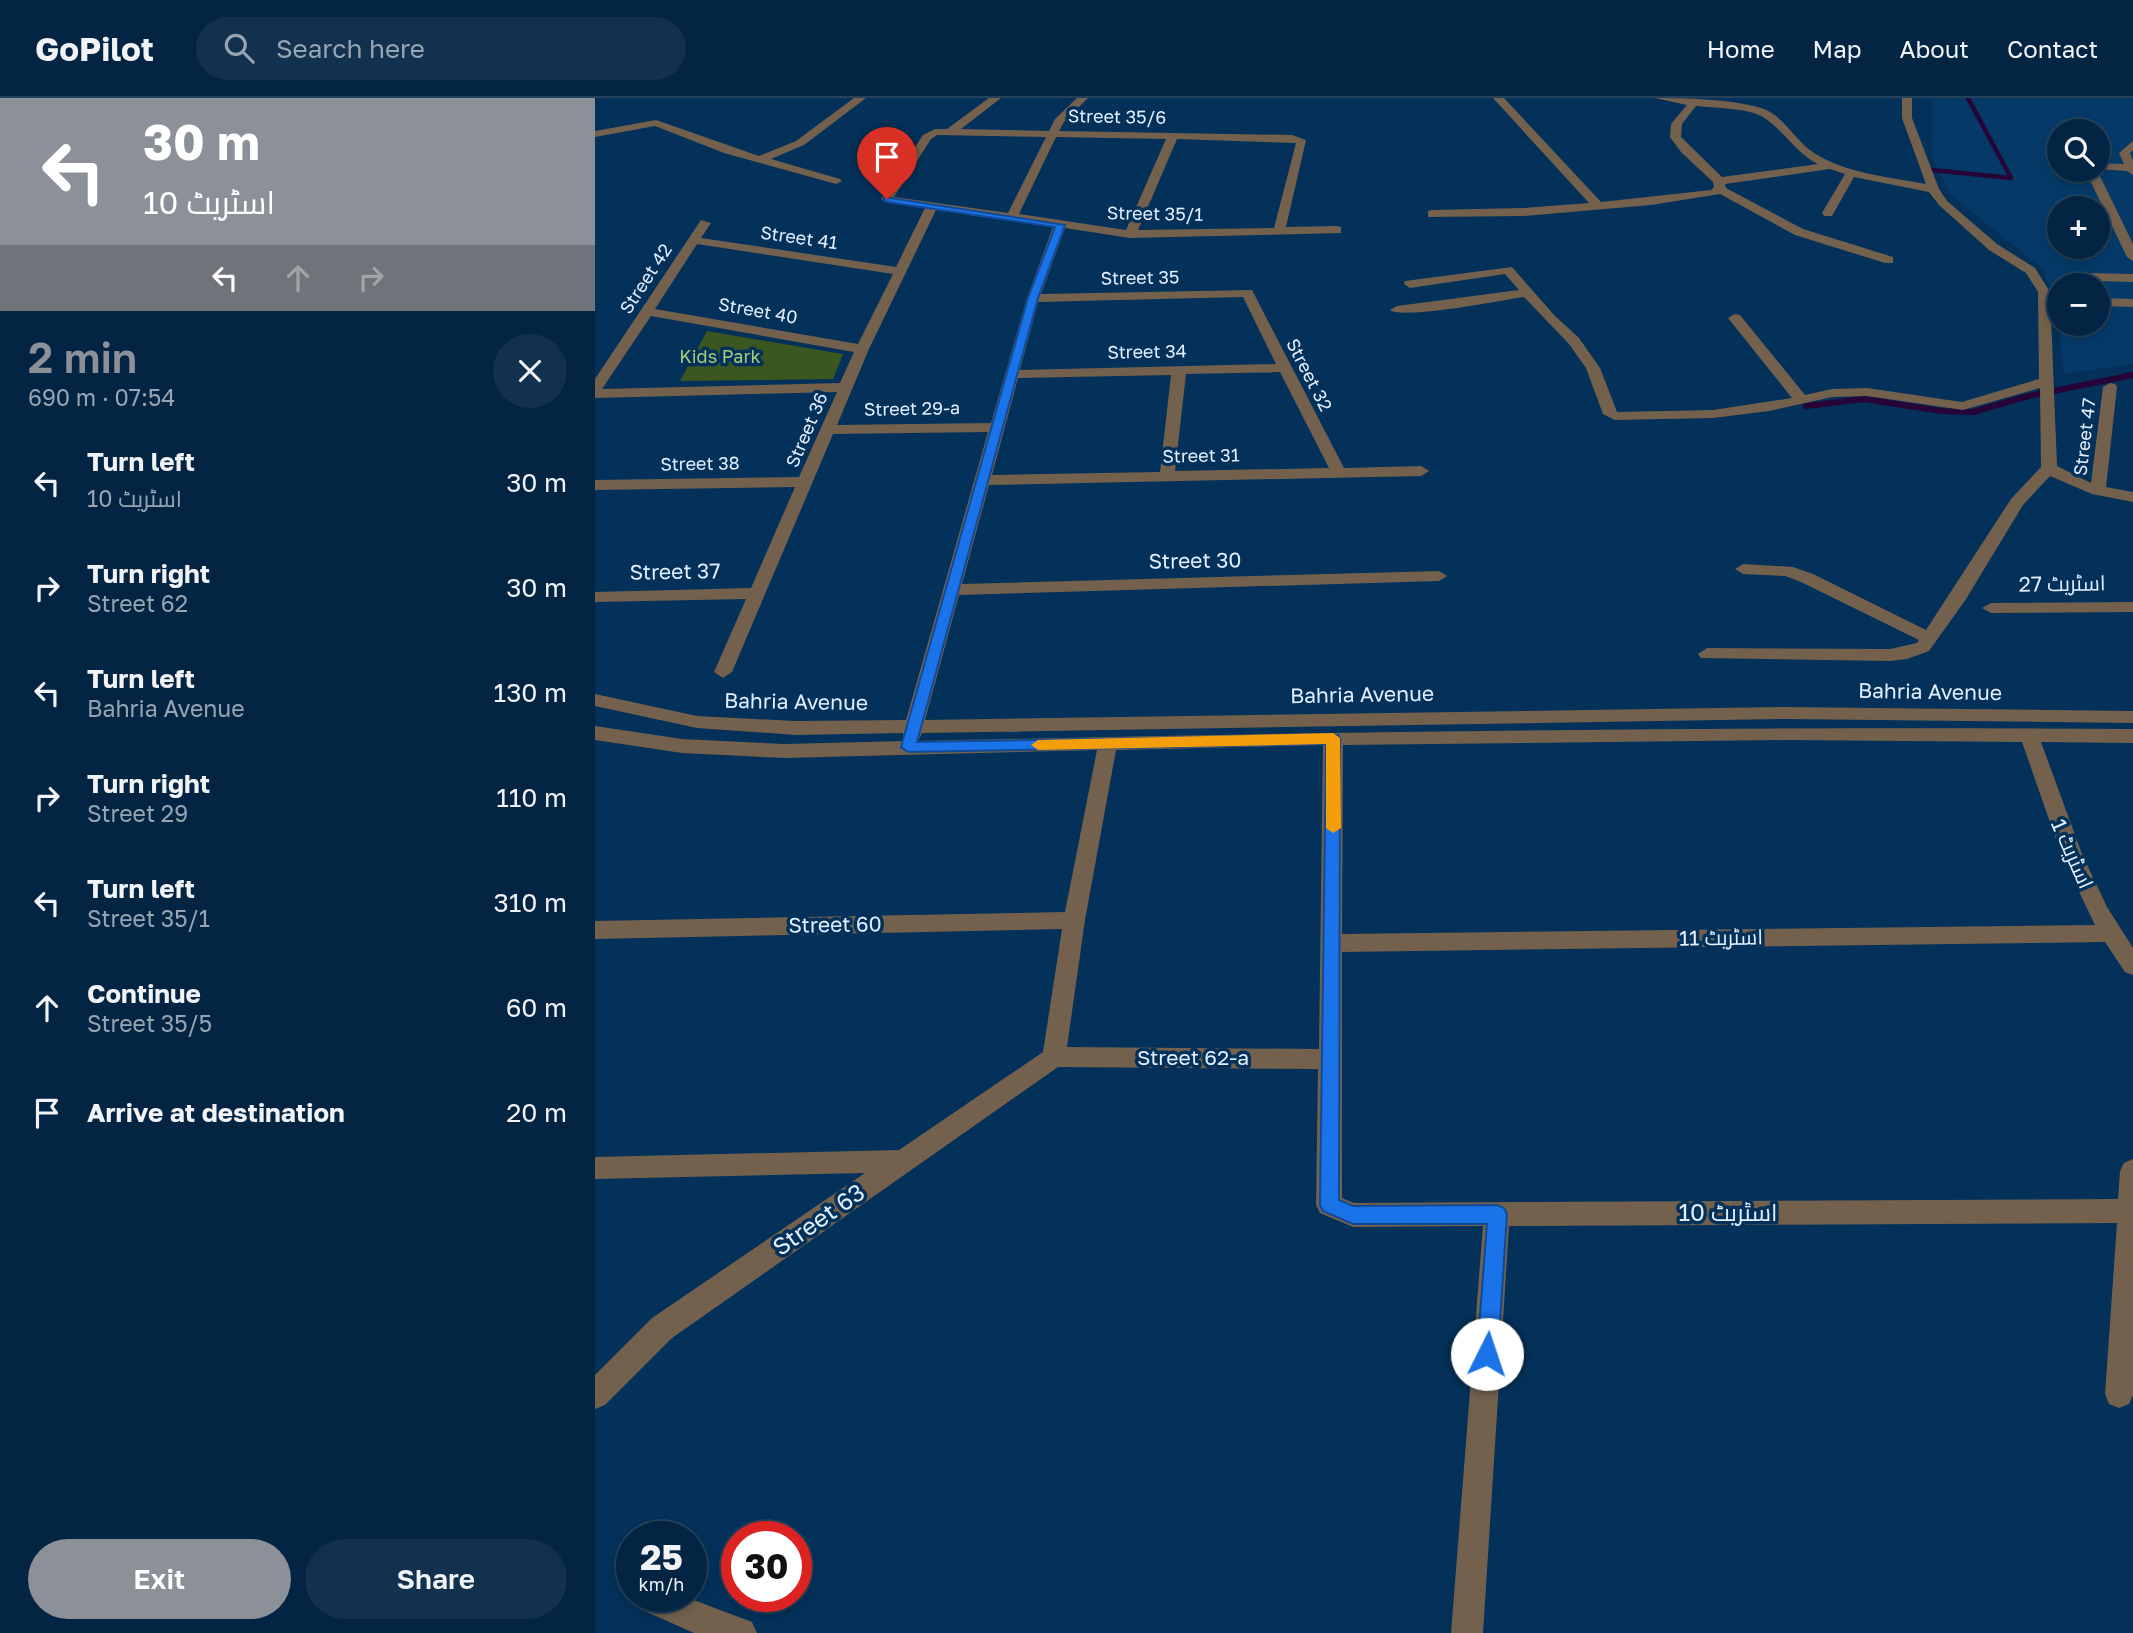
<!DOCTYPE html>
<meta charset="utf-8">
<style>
:root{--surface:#032543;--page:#11314e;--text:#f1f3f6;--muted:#97a5b2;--line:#24425c;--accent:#8c9099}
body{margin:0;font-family:"Golos Text",Cairo,sans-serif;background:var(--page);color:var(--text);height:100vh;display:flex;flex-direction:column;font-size:26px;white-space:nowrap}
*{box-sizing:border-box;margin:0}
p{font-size:23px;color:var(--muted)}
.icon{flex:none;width:38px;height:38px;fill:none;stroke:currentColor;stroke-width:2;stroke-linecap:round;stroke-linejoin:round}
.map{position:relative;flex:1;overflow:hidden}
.sheet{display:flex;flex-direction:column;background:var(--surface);width:595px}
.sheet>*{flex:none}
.guide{background:#8c9099;color:#fff;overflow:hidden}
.controls{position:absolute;left:1452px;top:21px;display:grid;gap:14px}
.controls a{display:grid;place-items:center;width:63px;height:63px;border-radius:50%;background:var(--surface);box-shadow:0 4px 10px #0003,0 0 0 2px var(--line);font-size:35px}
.speed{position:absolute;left:21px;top:1423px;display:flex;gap:14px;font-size:35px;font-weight:700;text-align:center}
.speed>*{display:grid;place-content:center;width:91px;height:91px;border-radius:50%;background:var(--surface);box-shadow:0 4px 10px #0003,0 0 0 2px var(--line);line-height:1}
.speed small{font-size:18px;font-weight:400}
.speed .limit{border:10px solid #d22;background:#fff;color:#111}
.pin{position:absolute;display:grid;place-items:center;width:60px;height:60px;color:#fff;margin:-72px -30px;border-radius:50% 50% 50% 0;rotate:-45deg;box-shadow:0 0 7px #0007}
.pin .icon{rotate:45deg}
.me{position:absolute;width:77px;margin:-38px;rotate:4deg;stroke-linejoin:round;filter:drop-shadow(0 0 5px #0008)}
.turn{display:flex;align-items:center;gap:24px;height:147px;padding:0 28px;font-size:32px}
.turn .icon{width:91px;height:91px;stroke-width:2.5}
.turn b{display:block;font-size:49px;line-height:60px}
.lanes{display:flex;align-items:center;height:66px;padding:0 28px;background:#0003;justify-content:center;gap:35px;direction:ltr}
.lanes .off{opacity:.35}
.round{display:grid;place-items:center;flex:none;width:74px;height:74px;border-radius:37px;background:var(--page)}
.headline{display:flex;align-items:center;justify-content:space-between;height:119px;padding:0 28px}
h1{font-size:42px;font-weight:600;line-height:52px;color:var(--accent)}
.action{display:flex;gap:14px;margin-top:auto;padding:14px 28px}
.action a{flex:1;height:80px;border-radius:42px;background:var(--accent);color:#fff;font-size:28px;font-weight:600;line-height:80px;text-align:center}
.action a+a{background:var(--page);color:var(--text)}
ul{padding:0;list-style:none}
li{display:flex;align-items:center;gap:21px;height:105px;padding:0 28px}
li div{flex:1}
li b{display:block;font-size:26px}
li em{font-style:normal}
header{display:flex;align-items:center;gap:42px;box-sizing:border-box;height:98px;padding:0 35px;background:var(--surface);border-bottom:2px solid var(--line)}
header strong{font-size:33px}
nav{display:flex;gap:38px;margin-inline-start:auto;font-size:24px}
.search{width:490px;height:63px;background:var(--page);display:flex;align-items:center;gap:18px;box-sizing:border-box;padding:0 24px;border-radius:38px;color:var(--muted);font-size:26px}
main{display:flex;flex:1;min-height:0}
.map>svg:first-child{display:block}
</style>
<header>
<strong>GoPilot</strong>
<div class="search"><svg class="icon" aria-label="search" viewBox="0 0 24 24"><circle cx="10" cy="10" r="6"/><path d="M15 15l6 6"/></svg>Search here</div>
<nav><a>Home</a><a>Map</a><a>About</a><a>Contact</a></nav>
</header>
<main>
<section class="sheet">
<div class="guide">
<div class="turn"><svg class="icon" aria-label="left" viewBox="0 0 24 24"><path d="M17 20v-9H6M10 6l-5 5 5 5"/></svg><div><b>30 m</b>اسٹریٹ 10</div></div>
<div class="lanes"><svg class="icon" aria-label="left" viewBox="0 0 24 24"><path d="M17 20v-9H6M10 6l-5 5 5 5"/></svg><svg class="icon off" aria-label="ahead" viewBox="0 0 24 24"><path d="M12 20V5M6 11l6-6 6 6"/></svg><svg class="icon off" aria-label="right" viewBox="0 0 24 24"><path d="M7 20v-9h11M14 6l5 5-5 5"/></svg></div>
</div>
<div class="headline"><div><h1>2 min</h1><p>690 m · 07:54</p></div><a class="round"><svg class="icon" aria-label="close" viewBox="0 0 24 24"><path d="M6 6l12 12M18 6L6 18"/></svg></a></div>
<ul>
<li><svg class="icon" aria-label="left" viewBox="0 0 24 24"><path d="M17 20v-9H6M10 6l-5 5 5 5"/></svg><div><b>Turn left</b><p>اسٹریٹ 10</p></div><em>30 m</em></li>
<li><svg class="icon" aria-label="right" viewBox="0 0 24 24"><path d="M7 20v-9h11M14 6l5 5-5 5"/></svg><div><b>Turn right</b><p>Street 62</p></div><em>30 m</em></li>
<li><svg class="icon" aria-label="left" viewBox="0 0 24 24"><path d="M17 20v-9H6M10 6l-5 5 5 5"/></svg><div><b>Turn left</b><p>Bahria Avenue</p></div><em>130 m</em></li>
<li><svg class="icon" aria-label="right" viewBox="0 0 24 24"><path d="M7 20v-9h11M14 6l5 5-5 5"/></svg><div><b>Turn right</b><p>Street 29</p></div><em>110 m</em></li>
<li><svg class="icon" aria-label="left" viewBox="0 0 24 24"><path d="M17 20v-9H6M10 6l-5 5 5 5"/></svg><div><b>Turn left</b><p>Street 35/1</p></div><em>310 m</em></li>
<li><svg class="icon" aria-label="ahead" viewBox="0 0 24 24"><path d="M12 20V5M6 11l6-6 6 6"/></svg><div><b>Continue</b><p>Street 35/5</p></div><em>60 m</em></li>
<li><svg class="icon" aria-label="arrive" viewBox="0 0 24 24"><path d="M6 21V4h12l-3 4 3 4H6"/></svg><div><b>Arrive at destination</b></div><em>20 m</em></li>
</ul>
<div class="action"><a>Exit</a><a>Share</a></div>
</section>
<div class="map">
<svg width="1538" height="1535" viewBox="0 0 1538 1535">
<rect width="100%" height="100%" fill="#043159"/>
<path fill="#053a68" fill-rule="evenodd" d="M1337 0H1538V266L1469 276 1463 219 1448 171 1355 96 1337 57ZM1465 33H1503V72H1465ZM1465 110H1503V149H1465ZM1465 187H1503V226H1465Z"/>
<path fill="#3b561e" d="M112 233 248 256 238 281 85 283Z"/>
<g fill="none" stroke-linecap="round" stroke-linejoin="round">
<path stroke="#260437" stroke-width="4.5" d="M1337 72 1416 80 1373 0"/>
<path stroke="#260437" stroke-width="6" d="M1211 308 1269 301 1346 313 1378 314 1434 298 1538 277"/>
<path fill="#73614d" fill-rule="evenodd" d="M259 0H271L209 47 176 61 245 81 247 83 241 86 129 55 60 28 0 39V33L61 22 164 58 201 43Z
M394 0H406L366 31 454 33 460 21 482 0H493L469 24 464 33 697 37 711 42 691 129 742 128 746 129V135L535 140 470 130 446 196 657 192 749 370 826 368 834 373 826 378 394 387 367 486 844 473 852 478 844 483 364 497 330 622 1190 609 1538 613V625L1190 621 327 635 323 643C728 634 1133 628 1538 631V645L1446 644 1487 756 1512 809 1538 850V877L1530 874 1510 844 747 854V1100L759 1105 1523 1101 1525 1073 1529 1065 1538 1061V1297L1534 1306 1524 1310 1514 1306 1510 1296 1522 1125 914 1128 888 1535H856L888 1128 758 1129 725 1115 721 1107 723 971 463 969 77 1240 10 1307 0 1311V1277L57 1220 270 1075 0 1081V1059L304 1052 448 954 467 831 0 841V823L470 814 502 652 189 660 87 655 0 642V628L87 641 189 646 309 643 308 635 201 637 102 630 0 608V596L102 618 201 623 311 622 393 334 238 336 137 574 128 580 119 574 151 501 0 504V494L156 490 200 389 0 392V382L204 379 242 294 0 300V281L106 122 116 125 106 140 301 169 330 110 292 104 286 101 328 37 340 31H352ZM342 37 451 39 413 115 299 99 336 41ZM461 39 571 41 531 132 424 116ZM582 41 701 45 679 130 543 132ZM341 112 458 129 432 200 396 325 242 327 274 251ZM102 146 298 176 263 246 60 211ZM648 199 681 266 425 272 443 204ZM56 218 259 254 245 285 7 291ZM685 274 734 370 580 373 591 276ZM576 277 565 374 397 377 423 280ZM1195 642 1427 644 1466 756 1500 827 747 836 748 647ZM728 647 724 951 472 949 490 822 521 652Z
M898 0H909L1006 104 1116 92 1119 89 1118 84 1086 54 1075 39 1076 26 1092 7 1060 0C1092 0 1136 1 1166 10 1189 17 1200 43 1219 55 1250 75 1294 79 1331 86L1307 20V0H1317V20L1344 91 1352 103 1402 146 1440 170 1455 194 1462 368 1496 385 1508 289 1515 285 1520 286 1522 289 1511 389 1538 394V404L1497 396 1455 378 1428 407 1371 501 1334 553 1312 561 1295 563 1106 560 1103 556 1112 550 1295 551 1322 545 1324 542 1206 484 1190 478 1148 476 1140 471 1148 466 1198 469 1218 476 1331 532 1416 401 1446 369 1445 290 1368 312 1272 298 1237 299 1174 313 1118 320 1020 322 1008 316 991 270 974 246 929 199C908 202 807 222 795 212L802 208 924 192 910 176 815 190 809 186 810 183 917 169 960 218 984 240 1005 270 1022 314 1118 312 1197 300 1133 220 1140 216 1145 217 1210 297 1237 291 1272 290 1367 304 1444 281 1443 194 1431 175 1394 152 1344 107 1334 94 1259 79 1237 118H1229L1227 115 1250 76 1235 71 1130 86 1131 90 1208 131 1298 159V165H1290L1200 137 1125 96 1056 107 928 118 833 119V113L837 112 928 110 994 105ZM1101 8C1119 10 1153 10 1168 19 1189 32 1200 55 1223 66L1127 79 1086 39 1087 26Z
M1538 43V52L1535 55 1538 62V77L1532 73 1503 71V65L1529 66 1524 55Z
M1490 72H1502L1538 146V163L1532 159Z
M1491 175 1538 176V184L1499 183 1500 187H1488L1485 179Z
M1503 200 1538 201V209L1503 208Z
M1538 504V514L1396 515 1387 510 1396 505Z
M41 1498H88L157 1524 162 1535H99L45 1511Z"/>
</g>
<path fill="#1a73e8" stroke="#114b97" stroke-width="2" d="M289 99 470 127 443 200 322 644 743 637 745 640 744 1102 758 1108 902 1107 909 1110 912 1116 903 1256 900 1263 892 1267 885 1263 882 1256 892 1126H758L728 1113 725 1107 731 646 313 654 306 649 433 200 460 129 292 104 289 103Z"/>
<path fill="#f59e0b" d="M738 635 745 640 746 730 738 735 731 730V646L443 652 436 647 443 642Z"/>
<g text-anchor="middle" stroke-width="7" stroke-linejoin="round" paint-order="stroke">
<g font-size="18" fill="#e2efff" stroke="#043159">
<text transform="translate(522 19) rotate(1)" y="6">Street 35/6</text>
<text transform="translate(560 116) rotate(1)" y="6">Street 35/1</text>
<text transform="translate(204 140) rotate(8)" y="6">Street 41</text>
<text transform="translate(545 180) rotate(-1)" y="6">Street 35</text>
<text transform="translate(51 181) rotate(-57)" y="6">Street 42</text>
<text transform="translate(163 213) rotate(10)" y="6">Street 40</text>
<text transform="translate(552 254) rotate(-1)" y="6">Street 34</text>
<text transform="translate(714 277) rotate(63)" y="6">Street 32</text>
<text transform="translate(317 311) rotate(-1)" y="6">Street 29-a</text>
<text transform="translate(212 332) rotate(-67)" y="6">Street 36</text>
<text transform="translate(1490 339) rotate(-83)" y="6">Street 47</text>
<text transform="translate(606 358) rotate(-1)" y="6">Street 31</text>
<text transform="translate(105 366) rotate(-1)" y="6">Street 38</text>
</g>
<g font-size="18" fill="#a1ce77" stroke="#043159">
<text x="125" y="265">Kids Park</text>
</g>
<g font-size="21" fill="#e2efff" stroke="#043159">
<text transform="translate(600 463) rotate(-1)" y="7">Street 30</text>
<text transform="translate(80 474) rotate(-1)" y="7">Street 37</text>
<text transform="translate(1467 486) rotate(-1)" y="7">اسٹریٹ 27</text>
<text transform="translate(1335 594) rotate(1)" y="7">Bahria Avenue</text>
<text transform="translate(767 597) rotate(-1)" y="7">Bahria Avenue</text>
<text transform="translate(201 604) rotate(1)" y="7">Bahria Avenue</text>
<text transform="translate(1477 756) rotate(66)" y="7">اسٹریٹ 1</text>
<text transform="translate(240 827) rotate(-1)" y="7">Street 60</text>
<text transform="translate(1126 840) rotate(-1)" y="7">اسٹریٹ 11</text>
<text x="598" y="967">Street 62-a</text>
</g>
<g font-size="24" fill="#e2efff" stroke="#043159">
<text x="1133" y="1123">اسٹریٹ 10</text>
<text transform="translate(224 1122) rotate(-35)" y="8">Street 63</text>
</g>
</g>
</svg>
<div class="controls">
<a><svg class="icon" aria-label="search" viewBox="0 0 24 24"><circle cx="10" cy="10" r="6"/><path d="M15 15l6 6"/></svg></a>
<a>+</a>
<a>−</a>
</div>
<div class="speed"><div>25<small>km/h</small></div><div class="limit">30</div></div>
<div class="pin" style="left:292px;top:101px;background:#d93025"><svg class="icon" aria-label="arrive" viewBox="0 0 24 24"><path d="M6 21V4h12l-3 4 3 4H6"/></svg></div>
<svg class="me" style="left:892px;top:1256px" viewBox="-20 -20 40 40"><circle r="19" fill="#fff"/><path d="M0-13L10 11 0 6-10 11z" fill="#1a73e8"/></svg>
</div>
</main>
